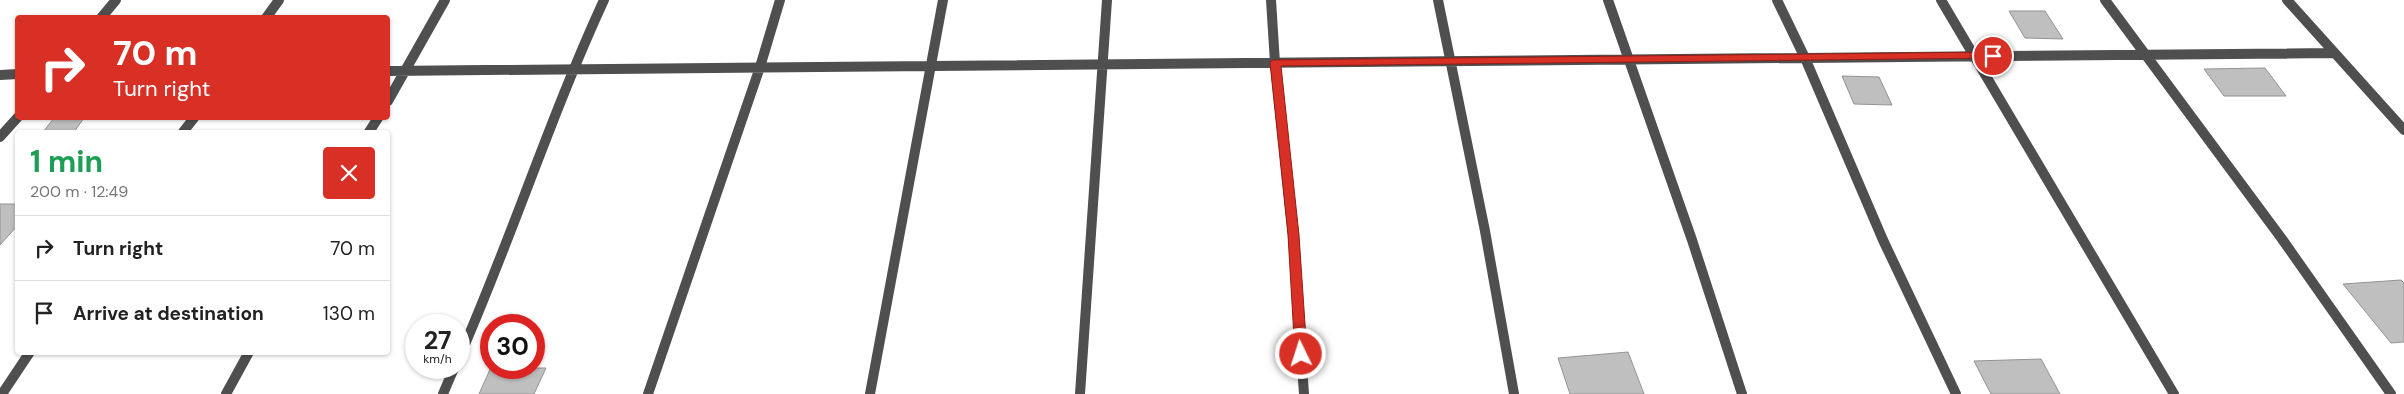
<!DOCTYPE html>
<meta charset="utf-8">
<style>
:root{--surface:#fff;--page:#f6f6f6;--text:#222;--muted:#767676;--line:#e0e0e0}
body{margin:0;font-family:"DM Sans",sans-serif;background:var(--page);color:var(--text);height:100vh;display:flex;flex-direction:column;font-size:19px;white-space:nowrap}
*{box-sizing:border-box;margin:0}
p{font-size:16px;color:var(--muted)}
.icon{flex:none;width:28px;height:28px;fill:none;stroke:currentColor;stroke-width:2;stroke-linecap:round;stroke-linejoin:round}
.map{position:relative;flex:1;overflow:hidden}
.panel{position:absolute;left:15px;top:130px;width:375px;height:225px;display:flex;flex-direction:column;background:var(--surface);border-radius:5px;box-shadow:0 1px 4px #0004}
.panel>*{flex:none}
.hud{position:absolute;left:15px;top:15px;width:375px;height:105px;border-radius:5px;box-shadow:0 1px 4px #0004;background:#d93025;color:#fff;overflow:hidden}
.speed{position:absolute;left:405px;top:314px;display:flex;gap:10px;font-size:25px;font-weight:700;text-align:center}
.speed>*{display:grid;place-content:center;width:65px;height:65px;border-radius:50%;background:var(--surface);box-shadow:0 1px 4px #0004;line-height:1}
.speed small{font-size:12px;font-weight:400}
.speed .limit{border:8px solid #d22;background:#fff;color:#111}
.pin{position:absolute;display:grid;place-items:center;width:42px;height:42px;color:#fff;margin:-21px;border:2px solid #fff;border-radius:50%;box-shadow:0 1px 5px #0007}
.me{position:absolute;width:55px;margin:-28px;rotate:356deg;stroke-linejoin:round;filter:drop-shadow(0 0 4px #0008)}
.turn{display:flex;align-items:center;gap:18px;height:105px;padding:0 15px;font-size:22px}
.turn .icon{width:65px;height:65px;stroke-width:2.5}
.turn b{display:block;font-size:35px;line-height:42px}
.round{display:grid;place-items:center;flex:none;width:52px;height:52px;border-radius:5px;background:var(--page)}
.head{display:flex;align-items:center;justify-content:space-between;height:85px;padding:0 15px}
h1{font-size:30px;font-weight:700;line-height:38px;color:#1e9e55}
ul{padding:0;list-style:none}
li{display:flex;align-items:center;gap:15px;height:65px;padding:0 15px;border-top:1px solid var(--line)}
li div{flex:1}
li b{display:block;font-size:19px}
li em{font-style:normal}
.map>svg:first-child{display:block}
</style>
<div class="map">
<svg width="2404" height="394" viewBox="0 0 2404 394">
<rect width="100%" height="100%" fill="#fff"/>
<path fill="#bfbfbf" stroke="#939393" d="M2009 11H2045L2063 39 2025 38Z
M2265 68 2286 96H2224L2204 69Z
M1842 76 1879 77 1892 105 1854 104Z
M54 118H84L74 132H43Z
M0 204H18V225L0 245Z
M2401 280 2404 283V342L2391 343 2343 284Z
M1628 352 1644 394H1570L1558 358Z
M2041 359 2060 394H1991L1974 361Z
M491 367V368H546L534 394H479Z"/>
<g fill="none" stroke-linecap="round" stroke-linejoin="round">
<path stroke="#4f4f4f" stroke-width="10" d="M1271 0 1275 63 1293 235 1304 394
M1438 0 1485 231 1514 394
M1608 0 1692 240 1742 394
M1777 0 1805 58 1883 240 1956 394
M1941 0 2174 394
M2105 0 2282 239 2391 394
M2287 0 2404 130
M101 18 116 0
M266 18 279 0
M388 71 2333 53
M0 75 18 74
M388 101 445 0
M183 132 194 118
M369 132 378 118
M0 137 18 117
M459 358C511 240 550 117 604 0
M2 394 30 352
M226 394 249 352
M443 394 454 368
M648 394 760 67 780 0
M870 394 943 0
M1080 394 1107 0"/>
</g>
<path fill="#d93025" stroke="#8d1f18" d="M1993 52 1998 56 1996 58 1281 66 1299 235 1307 354 1301 360 1295 354 1288 235 1270 63 1272 60Z"/>
</svg>
<div class="speed"><div>27<small>km/h</small></div><div class="limit">30</div></div>
<div class="pin" style="left:1993px;top:56px;background:#d93025"><svg class="icon" aria-label="arrive" viewBox="0 0 24 24"><path d="M6 21V4h12l-3 4 3 4H6"/></svg></div>
<svg class="me" style="left:1301px;top:354px" viewBox="-20 -20 40 40"><circle r="17" fill="#d93025" stroke="#fff" stroke-width="3"/><path d="M0-11L8 9 0 5-8 9z" fill="#fff"/></svg>
<div class="hud">
<div class="turn"><svg class="icon" aria-label="right" viewBox="0 0 24 24"><path d="M7 20v-9h11M14 6l5 5-5 5"/></svg><div><b>70 m</b>Turn right</div></div>
</div>
<section class="panel">
<div class="head"><div><h1>1 min</h1><p>200 m · 12:49</p></div><a class="round" style="background:#d93025;color:#fff"><svg class="icon" aria-label="close" viewBox="0 0 24 24"><path d="M6 6l12 12M18 6L6 18"/></svg></a></div>
<ul>
<li><svg class="icon" aria-label="right" viewBox="0 0 24 24"><path d="M7 20v-9h11M14 6l5 5-5 5"/></svg><div><b>Turn right</b></div><em>70 m</em></li>
<li><svg class="icon" aria-label="arrive" viewBox="0 0 24 24"><path d="M6 21V4h12l-3 4 3 4H6"/></svg><div><b>Arrive at destination</b></div><em>130 m</em></li>
</ul>
</section>
</div>
